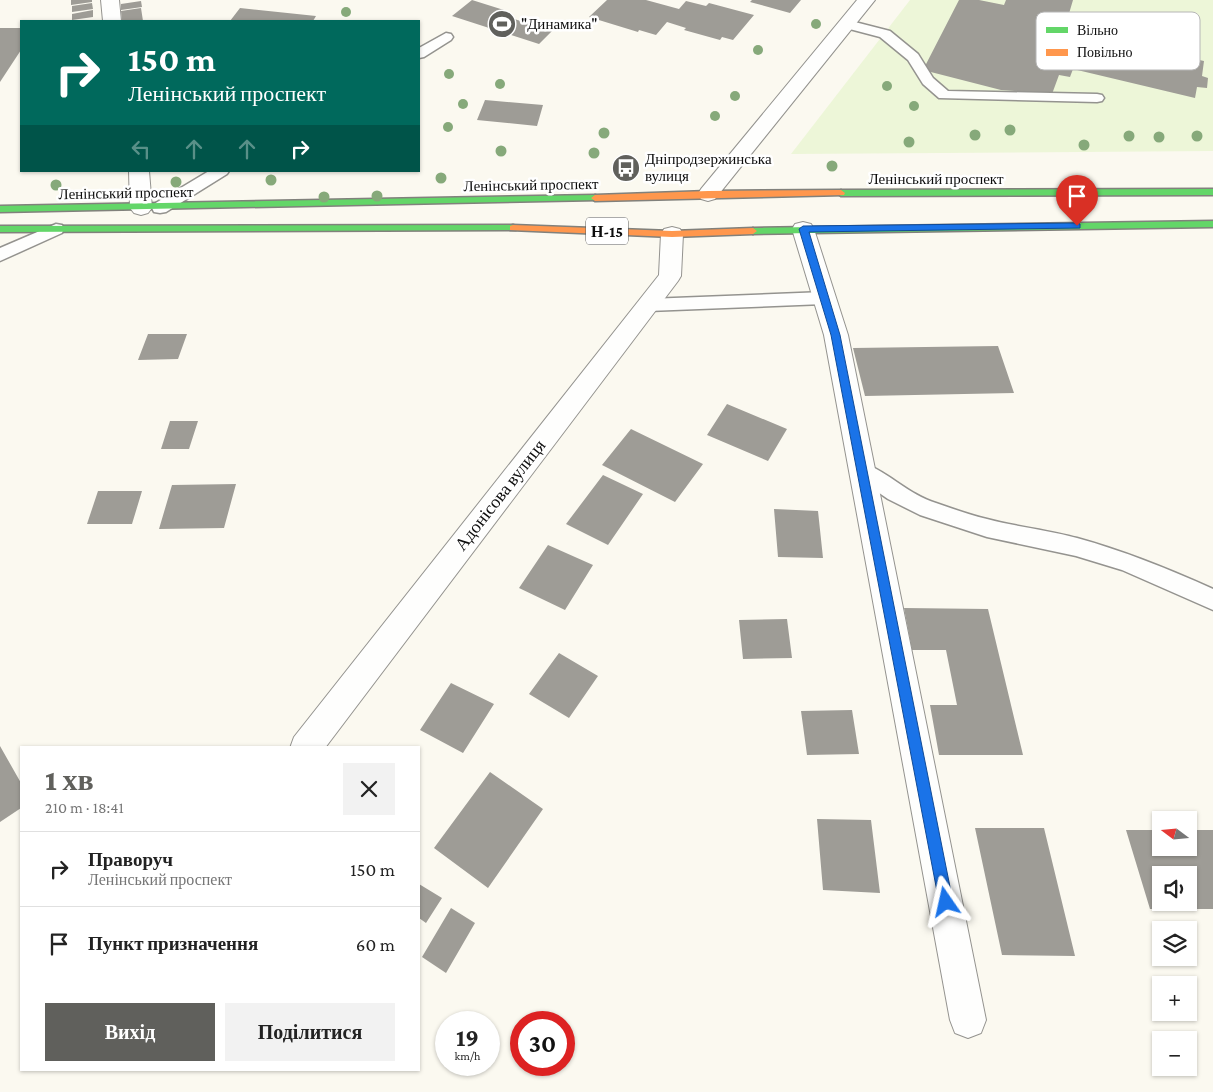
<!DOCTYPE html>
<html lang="uk">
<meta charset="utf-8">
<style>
:root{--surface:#fff;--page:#f2f2f2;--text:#222;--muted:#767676;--line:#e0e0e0;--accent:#60605c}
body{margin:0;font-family:"Crimson Pro",serif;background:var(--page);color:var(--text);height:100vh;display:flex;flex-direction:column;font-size:19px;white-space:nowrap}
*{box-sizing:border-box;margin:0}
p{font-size:16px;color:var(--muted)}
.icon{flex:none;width:28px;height:28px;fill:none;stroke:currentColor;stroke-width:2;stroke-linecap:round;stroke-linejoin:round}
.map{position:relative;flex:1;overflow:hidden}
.panel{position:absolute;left:20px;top:746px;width:400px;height:325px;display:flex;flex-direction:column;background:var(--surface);border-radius:0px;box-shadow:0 1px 4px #0004}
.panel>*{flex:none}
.top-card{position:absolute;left:20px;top:20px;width:400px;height:152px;border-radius:0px;box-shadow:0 1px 4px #0004;background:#00695c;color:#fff;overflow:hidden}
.needle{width:32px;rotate:286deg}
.fabs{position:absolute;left:1152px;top:811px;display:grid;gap:10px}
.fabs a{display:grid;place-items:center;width:45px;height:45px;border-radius:0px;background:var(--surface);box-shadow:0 1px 4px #0004;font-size:25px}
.speed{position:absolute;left:435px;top:1011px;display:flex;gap:10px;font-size:25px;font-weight:700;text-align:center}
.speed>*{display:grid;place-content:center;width:65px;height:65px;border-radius:50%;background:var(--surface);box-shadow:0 1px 4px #0004;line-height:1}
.speed small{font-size:12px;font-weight:400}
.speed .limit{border:8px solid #d22;background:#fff;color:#111}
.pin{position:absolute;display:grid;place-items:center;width:42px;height:42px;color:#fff;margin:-51px -21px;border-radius:50% 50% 50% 0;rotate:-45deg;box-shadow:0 0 5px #0007}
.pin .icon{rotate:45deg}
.me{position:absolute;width:55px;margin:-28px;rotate:349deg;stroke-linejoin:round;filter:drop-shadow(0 0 4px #0008)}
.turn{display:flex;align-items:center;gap:18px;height:105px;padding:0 25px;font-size:22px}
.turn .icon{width:65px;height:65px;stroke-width:2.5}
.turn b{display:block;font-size:35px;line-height:42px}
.lanes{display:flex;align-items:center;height:48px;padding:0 25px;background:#0003;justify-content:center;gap:25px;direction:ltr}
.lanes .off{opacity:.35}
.round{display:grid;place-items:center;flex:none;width:52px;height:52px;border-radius:0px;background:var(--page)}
.head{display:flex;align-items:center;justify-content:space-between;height:85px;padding:0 25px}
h1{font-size:30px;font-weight:800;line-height:38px;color:var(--accent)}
.action{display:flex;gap:10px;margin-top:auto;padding:10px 25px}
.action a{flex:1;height:58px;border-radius:0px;background:var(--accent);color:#fff;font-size:20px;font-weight:800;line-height:58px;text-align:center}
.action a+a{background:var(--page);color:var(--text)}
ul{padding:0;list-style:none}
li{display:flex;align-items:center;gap:15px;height:75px;padding:0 25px;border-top:1px solid var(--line)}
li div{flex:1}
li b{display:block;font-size:19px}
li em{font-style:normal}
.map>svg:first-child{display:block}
</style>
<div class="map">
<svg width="1213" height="1092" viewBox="0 0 1213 1092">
<rect width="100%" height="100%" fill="#fbf9f0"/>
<path fill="#edf6d8" d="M910 0H1213V151L791 154Z"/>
<path fill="#9e9c96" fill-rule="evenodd" d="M71 0H92V2L71 5Z
M472 0 507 11 502 15 552 31 539 44 452 16Z
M607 0H646L679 9 686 1 706 6 709 3 754 15 733 40 722 37 720 40 684 30 686 28 667 22 656 35 639 30 638 32 589 17Z
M752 0H801L790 13 750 2Z
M959 0H979L1004 5 1006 0H1073L1068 17 1085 21 1080 34 1204 61 1202 76 1208 78 1207 88 1197 87 1195 98 1073 69 1070 77 1059 75 1052 94 1001 90 923 70Z
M141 1 142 7 121 10V4Z
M92 3 93 9 72 12V6Z
M141 8 143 21H122L121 11Z
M240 8 316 16 313 21H230Z
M93 10V17L72 20V14Z
M0 28H21V50L0 82Z
M485 100 543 105 537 126 477 120Z
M148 334H187L178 359 138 360Z
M998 346 1014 393 865 396 853 348Z
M727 404 787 429 768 461 707 435Z
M170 421H198L189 449H161Z
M631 429 703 464 675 502 602 465Z
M603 475 643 494 608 545 566 524Z
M236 484 224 528 159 529 172 485Z
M98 491H142L132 524H87Z
M774 509 818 511 823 558 778 557Z
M548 545 593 565 565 610 519 588Z
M904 608 988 609 1023 755H939L930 705H957L946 650H912Z
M787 619 792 658 743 659 739 620Z
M559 653 598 676 569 718 529 694Z
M451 683 494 704 463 753 420 730Z
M852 710 859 754 807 755 801 711Z
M0 746 21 783V808L0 822Z
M490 772 543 809 488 888 434 848Z
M817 819 871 820 880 893 823 890Z
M975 828H1044L1075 956 1002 955Z
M1126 830H1161V848H1189V830H1213V909H1150ZM1161 875H1189V902H1161Z
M419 884 442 898 426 923 419 918Z
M451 908 475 923 446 973 422 957Z"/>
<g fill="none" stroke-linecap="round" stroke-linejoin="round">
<defs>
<path id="lane" d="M847 20 890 31 918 54 933 78 948 91 1097 94 1102 95 1104 98 1102 101 1097 102 939 98 923 84 908 60 880 37 842 27 840 24 842 21Z
M446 33 451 34 453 37 451 40 424 57 419 58V48Z
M209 171H229L227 174 166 212 160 213 154 212 152 208 154 204Z
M56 224 62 225 64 229 62 233 0 261V248Z
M824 292 830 294 833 298 830 302 824 304 648 311 642 309 639 305 642 301 648 299Z
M863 463C887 471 909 495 936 503 953 509 970 515 987 519 1017 527 1048 530 1077 538 1124 551 1169 569 1213 589V610L1122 570 1076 556 987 537 920 515 888 499 856 477 853 471 856 465Z"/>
<path id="street" d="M101 0H119L121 21H103Z
M857 0H875L715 199 708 201 701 199 698 194 701 189Z
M129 171H149L152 208 148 213 141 215 134 213 130 208Z
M803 222 811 224 814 229 848 335 986 1020 981 1033 968 1038 955 1033 950 1020 824 335 792 229 795 224Z
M672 227 680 229 683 234 681 276 678 281 325 748H290L294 737 659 275 661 234 664 229Z"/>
<path id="fast" d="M1213 189V195L841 196 837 193 841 190Z
M595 195 598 196V200L0 212V206Z
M1213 221V227L753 234 749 231 753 228Z
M513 225 516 226V230L0 232V226Z"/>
<path id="slow" d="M841 190 845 193 844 195 595 201 591 198 595 195 708 191Z
M513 225 672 231 753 228 757 231 753 234 672 237 510 230V226Z"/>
</defs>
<use href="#lane" stroke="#94938f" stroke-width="3"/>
<use href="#street" stroke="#94938f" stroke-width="2"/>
<use href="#fast" stroke="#81817c" stroke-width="3"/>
<use href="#slow" stroke="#81817c" stroke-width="3"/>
<use href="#lane" fill="#fefefd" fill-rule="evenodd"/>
<use href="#street" fill="#fefefd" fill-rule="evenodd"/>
<use href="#fast" fill="#63d668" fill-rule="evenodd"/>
<use href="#slow" fill="#ff974d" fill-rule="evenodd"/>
</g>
<g fill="#86a97a">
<circle cx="346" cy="12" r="5"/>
<circle cx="816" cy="24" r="5"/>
<circle cx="758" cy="50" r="5"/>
<circle cx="449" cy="74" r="5"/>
<circle cx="500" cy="84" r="5"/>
<circle cx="887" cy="86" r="5"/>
<circle cx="735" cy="96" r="5"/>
<circle cx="463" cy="104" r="5"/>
<circle cx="914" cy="106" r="5"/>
<circle cx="715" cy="116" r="5"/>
<circle cx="448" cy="127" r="5"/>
<circle cx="1010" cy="130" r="5.5"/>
<circle cx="604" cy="133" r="5.5"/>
<circle cx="975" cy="135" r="5.5"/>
<circle cx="1129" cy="136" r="5.5"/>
<circle cx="1197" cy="136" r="5.5"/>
<circle cx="1159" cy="137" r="5.5"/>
<circle cx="909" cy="142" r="5.5"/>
<circle cx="1084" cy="145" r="5.5"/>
<circle cx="501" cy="151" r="5.5"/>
<circle cx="594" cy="153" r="5.5"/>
<circle cx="832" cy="166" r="5.5"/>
<circle cx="441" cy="178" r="5.5"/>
<circle cx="271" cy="180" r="5.5"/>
<circle cx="176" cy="182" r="5.5"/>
<circle cx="56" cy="185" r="5.5"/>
<circle cx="377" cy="196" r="5.5"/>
<circle cx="324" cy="197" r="5.5"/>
</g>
<path fill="#1a73e8" stroke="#114b97" d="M1077 223 1080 224V228L809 232 840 335 953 902 951 907 946 909 941 907 939 902 831 335 799 229 803 226Z"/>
<defs>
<symbol id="stadium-disc" viewBox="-11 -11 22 22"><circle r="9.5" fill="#60605c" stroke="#fff"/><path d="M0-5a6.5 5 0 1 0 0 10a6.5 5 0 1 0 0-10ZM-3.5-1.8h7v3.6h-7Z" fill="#fff"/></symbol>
<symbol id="bus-disc" viewBox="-11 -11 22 22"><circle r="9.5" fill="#60605c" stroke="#fff"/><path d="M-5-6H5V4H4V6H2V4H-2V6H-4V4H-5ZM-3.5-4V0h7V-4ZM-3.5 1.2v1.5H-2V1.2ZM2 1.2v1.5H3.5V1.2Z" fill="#fff"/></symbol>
</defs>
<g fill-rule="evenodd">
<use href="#stadium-disc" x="486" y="8" width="32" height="32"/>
<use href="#bus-disc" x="610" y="152" width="32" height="32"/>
</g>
<g text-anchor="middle" stroke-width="5" stroke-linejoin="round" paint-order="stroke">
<g font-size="15" fill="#0d0d0d" stroke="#fff" text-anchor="start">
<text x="521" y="29">"Динамика"</text>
<text x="645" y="164">Дніпродзержинська<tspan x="645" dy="17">вулиця</tspan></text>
</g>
<g font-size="15" fill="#0d0d0d" stroke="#fff">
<text x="936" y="184">Ленінський проспект</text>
<text transform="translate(531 185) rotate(-1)" y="5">Ленінський проспект</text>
<text transform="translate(126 193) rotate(-1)" y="5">Ленінський проспект</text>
</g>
<rect fill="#fff" stroke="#565656" stroke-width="1" x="586" y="217.5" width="42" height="27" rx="4"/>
<g font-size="16" font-weight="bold" fill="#0d0d0d">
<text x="607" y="237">Н-15</text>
</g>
<g font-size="18" fill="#0d0d0d" stroke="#fff">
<text transform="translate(500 495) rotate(-52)" y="6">Адонісова вулиця</text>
</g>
</g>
<rect x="1036" y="12" width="164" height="58" rx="8" fill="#fff" stroke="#b6b6b6" stroke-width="1"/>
<rect x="1046" y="27" width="22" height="6" fill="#63d668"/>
<rect x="1046" y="49" width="22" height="7" fill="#ff974d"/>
<g font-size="14" fill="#0d0d0d">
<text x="1077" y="35">Вільно</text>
<text x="1077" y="57">Повільно</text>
</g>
</svg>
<div class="fabs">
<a><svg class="needle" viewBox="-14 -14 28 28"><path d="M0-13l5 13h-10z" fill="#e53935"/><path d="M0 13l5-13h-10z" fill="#767676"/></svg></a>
<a><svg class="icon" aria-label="sound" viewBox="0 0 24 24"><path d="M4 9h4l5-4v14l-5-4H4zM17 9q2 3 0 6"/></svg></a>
<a><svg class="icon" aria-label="layers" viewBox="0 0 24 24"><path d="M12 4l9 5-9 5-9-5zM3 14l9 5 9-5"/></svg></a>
<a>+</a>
<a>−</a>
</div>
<div class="speed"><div>19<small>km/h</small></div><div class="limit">30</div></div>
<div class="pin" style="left:1077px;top:226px;background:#d93025"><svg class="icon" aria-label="arrive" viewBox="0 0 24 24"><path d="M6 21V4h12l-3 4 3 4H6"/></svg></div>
<svg class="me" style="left:946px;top:902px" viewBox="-20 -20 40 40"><path d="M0-17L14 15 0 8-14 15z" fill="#1a73e8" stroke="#fff" stroke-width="4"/></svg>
<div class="top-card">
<div class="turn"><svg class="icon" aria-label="right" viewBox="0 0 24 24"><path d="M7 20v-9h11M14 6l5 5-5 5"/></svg><div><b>150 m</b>Ленінський проспект</div></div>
<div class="lanes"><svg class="icon off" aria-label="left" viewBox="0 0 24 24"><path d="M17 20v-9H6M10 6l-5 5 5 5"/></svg><svg class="icon off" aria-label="ahead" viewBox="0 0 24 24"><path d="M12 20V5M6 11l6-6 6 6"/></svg><svg class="icon off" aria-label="ahead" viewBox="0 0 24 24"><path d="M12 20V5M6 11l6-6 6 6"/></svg><svg class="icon" aria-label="right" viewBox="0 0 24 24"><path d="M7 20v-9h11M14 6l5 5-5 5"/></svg></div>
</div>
<section class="panel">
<div class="head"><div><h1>1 хв</h1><p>210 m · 18:41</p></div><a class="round"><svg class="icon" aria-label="close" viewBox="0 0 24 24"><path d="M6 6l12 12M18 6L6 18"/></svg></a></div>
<ul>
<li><svg class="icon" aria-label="right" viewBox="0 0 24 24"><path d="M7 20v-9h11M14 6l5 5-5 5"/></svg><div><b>Праворуч</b><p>Ленінський проспект</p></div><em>150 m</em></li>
<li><svg class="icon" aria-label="arrive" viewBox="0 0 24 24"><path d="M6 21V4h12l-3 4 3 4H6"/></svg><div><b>Пункт призначення</b></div><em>60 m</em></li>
</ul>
<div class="action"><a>Вихід</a><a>Поділитися</a></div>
</section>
</div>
